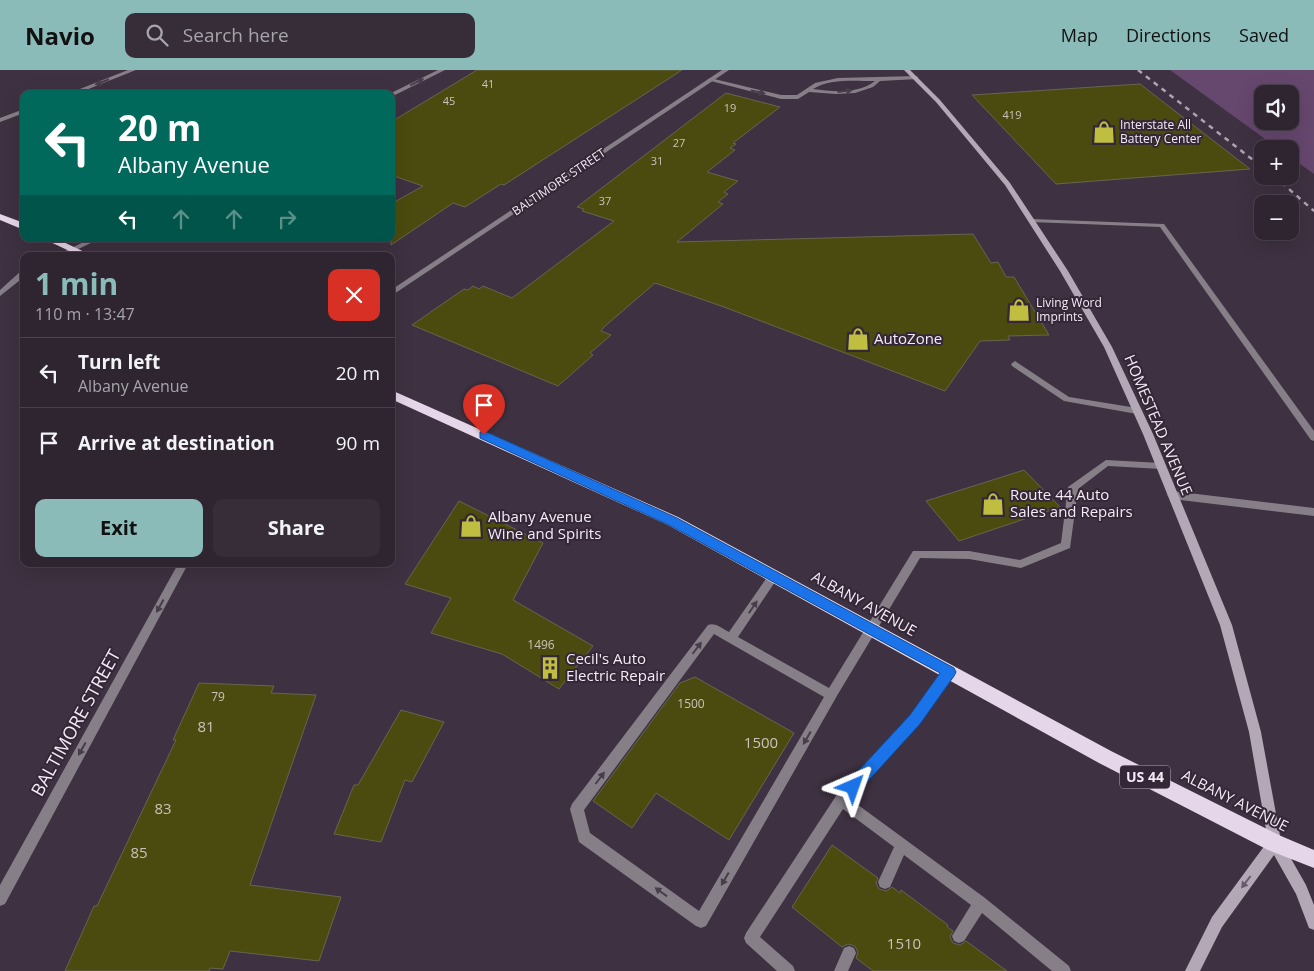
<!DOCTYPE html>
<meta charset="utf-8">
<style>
:root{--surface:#2e2531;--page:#362d39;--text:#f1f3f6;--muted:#a7a5ab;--line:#49424d;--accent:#8bbbb9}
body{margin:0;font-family:"Open Sans",sans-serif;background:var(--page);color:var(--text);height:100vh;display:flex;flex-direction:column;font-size:19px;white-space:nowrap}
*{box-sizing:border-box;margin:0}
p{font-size:16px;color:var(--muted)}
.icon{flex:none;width:28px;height:28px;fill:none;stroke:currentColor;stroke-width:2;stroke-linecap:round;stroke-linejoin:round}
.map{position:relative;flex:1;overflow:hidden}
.drawer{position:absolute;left:20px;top:182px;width:375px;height:315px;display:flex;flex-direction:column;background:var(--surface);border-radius:10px;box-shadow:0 5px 20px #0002,0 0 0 1px var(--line)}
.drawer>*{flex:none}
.top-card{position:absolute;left:20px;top:20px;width:375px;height:152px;border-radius:10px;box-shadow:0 5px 20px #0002,0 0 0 1px var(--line);background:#00695c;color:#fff;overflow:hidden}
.controls{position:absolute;left:1254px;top:15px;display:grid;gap:10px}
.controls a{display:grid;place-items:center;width:45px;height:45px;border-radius:10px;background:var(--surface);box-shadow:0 5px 20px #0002,0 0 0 1px var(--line);font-size:25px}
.pin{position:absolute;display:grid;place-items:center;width:42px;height:42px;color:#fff;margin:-51px -21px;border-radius:50% 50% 50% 0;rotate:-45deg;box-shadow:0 0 5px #0007}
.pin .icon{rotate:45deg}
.me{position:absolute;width:55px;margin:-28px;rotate:43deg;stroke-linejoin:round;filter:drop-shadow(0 0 4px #0008)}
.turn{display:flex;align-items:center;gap:18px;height:105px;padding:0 15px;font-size:22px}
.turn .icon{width:65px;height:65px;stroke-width:2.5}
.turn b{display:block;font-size:35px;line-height:42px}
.lanes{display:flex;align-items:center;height:48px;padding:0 15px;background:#0003;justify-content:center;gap:25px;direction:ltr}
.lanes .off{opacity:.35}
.round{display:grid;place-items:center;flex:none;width:52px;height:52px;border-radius:10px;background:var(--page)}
.head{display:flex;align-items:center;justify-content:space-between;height:85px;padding:0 15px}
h1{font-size:30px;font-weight:700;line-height:38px;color:var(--accent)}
.action{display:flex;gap:10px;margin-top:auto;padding:10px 15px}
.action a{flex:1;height:58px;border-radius:10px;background:var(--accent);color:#111;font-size:20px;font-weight:700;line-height:58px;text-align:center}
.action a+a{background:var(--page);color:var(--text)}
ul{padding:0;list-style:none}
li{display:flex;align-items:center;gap:15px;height:70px;padding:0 15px;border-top:1px solid var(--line)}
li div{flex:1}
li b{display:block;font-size:19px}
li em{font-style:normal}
header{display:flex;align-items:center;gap:30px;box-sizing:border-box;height:70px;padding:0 25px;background:var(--accent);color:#111}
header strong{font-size:24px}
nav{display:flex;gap:28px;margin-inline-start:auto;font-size:18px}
.search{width:350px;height:45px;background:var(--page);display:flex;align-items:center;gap:12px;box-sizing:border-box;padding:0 18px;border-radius:10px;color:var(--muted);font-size:19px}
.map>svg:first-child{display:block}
</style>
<header>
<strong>Navio</strong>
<div class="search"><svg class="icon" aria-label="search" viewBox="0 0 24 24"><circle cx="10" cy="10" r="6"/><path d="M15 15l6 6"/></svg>Search here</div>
<nav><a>Map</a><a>Directions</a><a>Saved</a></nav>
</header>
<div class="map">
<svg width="1314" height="901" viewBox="0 0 1314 901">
<rect width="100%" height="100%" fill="#3e3141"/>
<path fill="#66476e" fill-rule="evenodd" d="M1170 0H1314V104L1290 87V79H1279ZM1262 24H1290V51H1262Z"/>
<path fill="#4b4b0f" stroke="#656650" d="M477 0H682L504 115 501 114 465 137 453 133 391 175V134L423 116 391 105V52Z
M1140 14 1250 99 1056 114 972 25Z
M726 23 780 37 733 73 736 74 730 78 735 80 707 102 738 111 724 122 728 124 718 132 723 134 677 172 973 164 991 193 998 192 1006 207H1014L1049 265 1008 266 1010 270 980 271 945 321 724 237 655 213 604 257 601 261 611 265 590 283 593 285 558 316 412 255 464 219 468 220 473 216 479 219 483 216 512 228 614 151 582 141 584 139 577 137Z
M1024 400 1060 437 959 471 926 431Z
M459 431 543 473 513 530 593 576 559 619 502 584 431 563 451 528 405 514Z
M695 607 794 663 729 770 656 723 632 758 593 731 680 613Z
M199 613 274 616 271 623 316 625 250 815 341 827 319 891 230 881 223 899 210 898 209 901H65L94 836H97L176 670H173Z
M401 640 444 652 412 712 405 710 381 772 334 764 354 715H358Z
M832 775 878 808 876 813 879 819 886 821 892 817 900 823 901 820 948 855 947 857 953 861 950 867 953 873 960 875 966 871 1007 901H873L856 888 858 882 855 876 848 874 842 877 792 837Z"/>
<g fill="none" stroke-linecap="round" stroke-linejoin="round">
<path fill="#867f88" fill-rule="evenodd" d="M916 6 918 7V9L880 11 873 17 855 23 836 24 809 22 798 29H781L707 10 710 8 781 25H797L815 13 838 8ZM875 11C858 24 834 22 813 19 830 8 856 11 875 11Z
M1032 149 1164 154 1314 361V371L1311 370 1160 157 1030 152V150Z
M1015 291 1069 327 1137 338 1141 341 1137 344 1064 331 1012 296 1011 294Z
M1106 390 1161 393 1166 396 1161 399 1108 396 1078 419 1070 478 1021 498 969 489 920 488 838 624 706 856 701 858 696 856 579 772 570 739 572 734 708 555C715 552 723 559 729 562L770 503H778L779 506 738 567 829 618 913 481H969L1020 490 1061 473 1068 417ZM714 564 824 627 699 841 590 763 584 740Z
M1172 421 1314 438V446L1172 429 1167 425Z
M949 597 953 598 955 602 953 606 919 653 850 729 985 828 1069 896 1071 901H1052L982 843 964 871 959 873 954 871 952 866 971 835 904 785 890 817 885 819 880 817 878 812 894 777 843 739 760 867 793 896 795 901H777L746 873 744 868 746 863 836 726 911 645 945 598Z
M849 876 854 878 856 883 848 901H834L844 878Z"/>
<path fill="#867f88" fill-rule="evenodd" d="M128 0H136L76 24H67Z
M438 0H445L391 27V24H389Z
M722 0H729L391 226V220Z
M24 39V43L0 52V48Z
M90 169H99L64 186H55Z
M21 201H24V207L0 226V220Z
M178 494H188L5 834 0 836V815Z"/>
<path fill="#b3a8b6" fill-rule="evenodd" d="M904 0H910L940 30 1010 113 1068 201 1112 277 1153 364 1232 555 1261 662 1281 771 1306 815 1314 835V860L1309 858 1296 824 1274 785 1222 857 1200 901H1185L1212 847 1268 771 1249 662 1220 555 1143 364 1104 277 1060 201 1005 115 936 32Z"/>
<path fill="#e6d6e9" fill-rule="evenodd" d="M0 144 24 153V160L0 150Z
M44 169H57L93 186H80Z
M391 320 678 447 1111 681 1281 766 1314 780V798L1268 780 1099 693 668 455 391 329Z"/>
<path stroke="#aea4b1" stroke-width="2.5" stroke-dasharray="5 5" stroke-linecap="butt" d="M1138 0 1262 97
M1274 106 1314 141"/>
</g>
<defs><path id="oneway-solid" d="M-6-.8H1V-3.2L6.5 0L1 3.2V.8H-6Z" transform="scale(1.25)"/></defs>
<g fill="#483d4b">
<use href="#oneway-solid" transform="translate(102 12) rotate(159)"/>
<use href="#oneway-solid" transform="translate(417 12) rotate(-26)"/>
<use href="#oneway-solid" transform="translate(845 21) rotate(-7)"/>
<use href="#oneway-solid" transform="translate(758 22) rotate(12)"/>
<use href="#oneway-solid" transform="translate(160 536) rotate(119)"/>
<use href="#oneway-solid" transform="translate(753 537) rotate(-56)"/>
<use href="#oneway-solid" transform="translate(697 578) rotate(-53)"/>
<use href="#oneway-solid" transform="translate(807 668) rotate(120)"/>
<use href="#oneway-solid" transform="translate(82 679) rotate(119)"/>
<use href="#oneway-solid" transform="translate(600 708) rotate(-53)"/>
<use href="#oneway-solid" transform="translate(725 809) rotate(120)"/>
<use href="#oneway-solid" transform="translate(661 822) rotate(-144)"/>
</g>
<use fill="#675b6a" href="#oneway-solid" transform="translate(1246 812) rotate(127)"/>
<path fill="#1a73e8" stroke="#114b97" d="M484 361 677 448 954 598 956 602 954 606 920 654 858 722 853 724 848 722 846 717 848 712 910 645 940 603 669 455 480 368V362Z"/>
<defs>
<symbol id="shop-bare" viewBox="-9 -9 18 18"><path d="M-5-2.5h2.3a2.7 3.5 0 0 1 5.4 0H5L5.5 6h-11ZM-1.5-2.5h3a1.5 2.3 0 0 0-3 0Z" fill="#bfbe41" stroke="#342737" stroke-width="2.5" paint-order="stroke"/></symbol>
<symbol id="building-bare" viewBox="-9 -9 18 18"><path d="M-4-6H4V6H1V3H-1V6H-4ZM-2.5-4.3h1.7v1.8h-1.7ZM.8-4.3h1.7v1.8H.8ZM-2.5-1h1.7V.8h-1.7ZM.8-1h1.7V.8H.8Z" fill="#bfbe41" stroke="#342737" stroke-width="2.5" paint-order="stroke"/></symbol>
</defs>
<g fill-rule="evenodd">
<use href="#shop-bare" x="1088" y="46" width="32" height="32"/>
<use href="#shop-bare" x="1003" y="224" width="32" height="32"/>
<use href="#shop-bare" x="842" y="253" width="32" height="32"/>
<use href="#shop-bare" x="977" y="418" width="32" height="32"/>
<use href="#shop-bare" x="455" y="440" width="32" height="32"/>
<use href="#building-bare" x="534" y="582" width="32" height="32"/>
</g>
<g text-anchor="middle" stroke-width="4" stroke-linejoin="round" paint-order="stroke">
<g font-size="11" fill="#c9c3bc">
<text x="488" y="18">41</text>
<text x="449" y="35">45</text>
<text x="730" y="42">19</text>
<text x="1012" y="49">419</text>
<text x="679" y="77">27</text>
<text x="657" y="95">31</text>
<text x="605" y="135">37</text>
</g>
<g font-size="12" fill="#f3ebf5" stroke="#342737" text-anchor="start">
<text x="1120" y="59">Interstate All<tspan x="1120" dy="14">Battery Center</tspan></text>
<text x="1036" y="237">Living Word<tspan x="1036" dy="14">Imprints</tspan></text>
</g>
<g font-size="12" fill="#f3ebf5" stroke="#342737">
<text transform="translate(559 112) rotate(-34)" y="4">BALTIMORE STREET</text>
</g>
<g font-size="12" fill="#c9c3bc">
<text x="541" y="579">1496</text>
<text x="218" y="631">79</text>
<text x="691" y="638">1500</text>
</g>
<rect fill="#342737" stroke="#bab0bc" stroke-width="1" x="1120" y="695.5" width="50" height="23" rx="4"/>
<g font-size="14" font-weight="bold" fill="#f3ebf5">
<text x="1145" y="712">US 44</text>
</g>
<g font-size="15" fill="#f3ebf5" stroke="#342737" text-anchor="start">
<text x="874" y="274">AutoZone</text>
<text x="1010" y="430">Route 44 Auto<tspan x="1010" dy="17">Sales and Repairs</tspan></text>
<text x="488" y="452">Albany Avenue<tspan x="488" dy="17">Wine and Spirits</tspan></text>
<text x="566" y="594">Cecil's Auto<tspan x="566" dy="17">Electric Repair</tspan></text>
</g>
<g font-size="15" fill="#f3ebf5" stroke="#342737">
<text transform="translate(1158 355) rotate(67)" y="5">HOMESTEAD AVENUE</text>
<text transform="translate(864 534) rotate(29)" y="5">ALBANY AVENUE</text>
<text transform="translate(1235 731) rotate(27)" y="5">ALBANY AVENUE</text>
</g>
<g font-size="15" fill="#c9c3bc">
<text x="206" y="662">81</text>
<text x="761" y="678">1500</text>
<text x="163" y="744">83</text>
<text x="139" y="788">85</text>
<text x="904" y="879">1510</text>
</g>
<g font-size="18" fill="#f3ebf5" stroke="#342737">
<text transform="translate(76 653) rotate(-61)" y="6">BALTIMORE STREET</text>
</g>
</g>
</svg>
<div class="controls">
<a><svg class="icon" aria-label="sound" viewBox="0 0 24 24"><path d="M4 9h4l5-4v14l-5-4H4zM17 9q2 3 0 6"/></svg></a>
<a>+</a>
<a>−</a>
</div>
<div class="pin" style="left:484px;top:365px;background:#d93025"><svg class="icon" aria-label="arrive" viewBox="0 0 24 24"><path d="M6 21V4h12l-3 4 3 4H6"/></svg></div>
<svg class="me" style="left:853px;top:717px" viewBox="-20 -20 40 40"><path d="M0-17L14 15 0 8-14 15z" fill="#1a73e8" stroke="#fff" stroke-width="4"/></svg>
<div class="top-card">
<div class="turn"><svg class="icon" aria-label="left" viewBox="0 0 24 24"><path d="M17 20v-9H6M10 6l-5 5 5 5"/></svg><div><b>20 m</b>Albany Avenue</div></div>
<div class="lanes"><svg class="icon" aria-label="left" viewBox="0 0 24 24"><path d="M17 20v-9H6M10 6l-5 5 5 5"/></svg><svg class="icon off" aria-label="ahead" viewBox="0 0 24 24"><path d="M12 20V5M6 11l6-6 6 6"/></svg><svg class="icon off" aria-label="ahead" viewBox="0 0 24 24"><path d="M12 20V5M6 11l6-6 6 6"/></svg><svg class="icon off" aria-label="right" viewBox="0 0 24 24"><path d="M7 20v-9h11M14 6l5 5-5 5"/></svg></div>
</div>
<section class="drawer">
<div class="head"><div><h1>1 min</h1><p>110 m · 13:47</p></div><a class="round" style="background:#d93025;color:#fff"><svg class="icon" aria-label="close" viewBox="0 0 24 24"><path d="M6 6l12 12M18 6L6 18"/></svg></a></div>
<ul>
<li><svg class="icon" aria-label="left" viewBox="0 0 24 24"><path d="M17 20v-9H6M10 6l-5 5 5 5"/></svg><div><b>Turn left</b><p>Albany Avenue</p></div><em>20 m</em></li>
<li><svg class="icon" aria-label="arrive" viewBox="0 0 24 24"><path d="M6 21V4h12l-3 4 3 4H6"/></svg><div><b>Arrive at destination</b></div><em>90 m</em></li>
</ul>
<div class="action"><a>Exit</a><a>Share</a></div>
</section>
</div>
